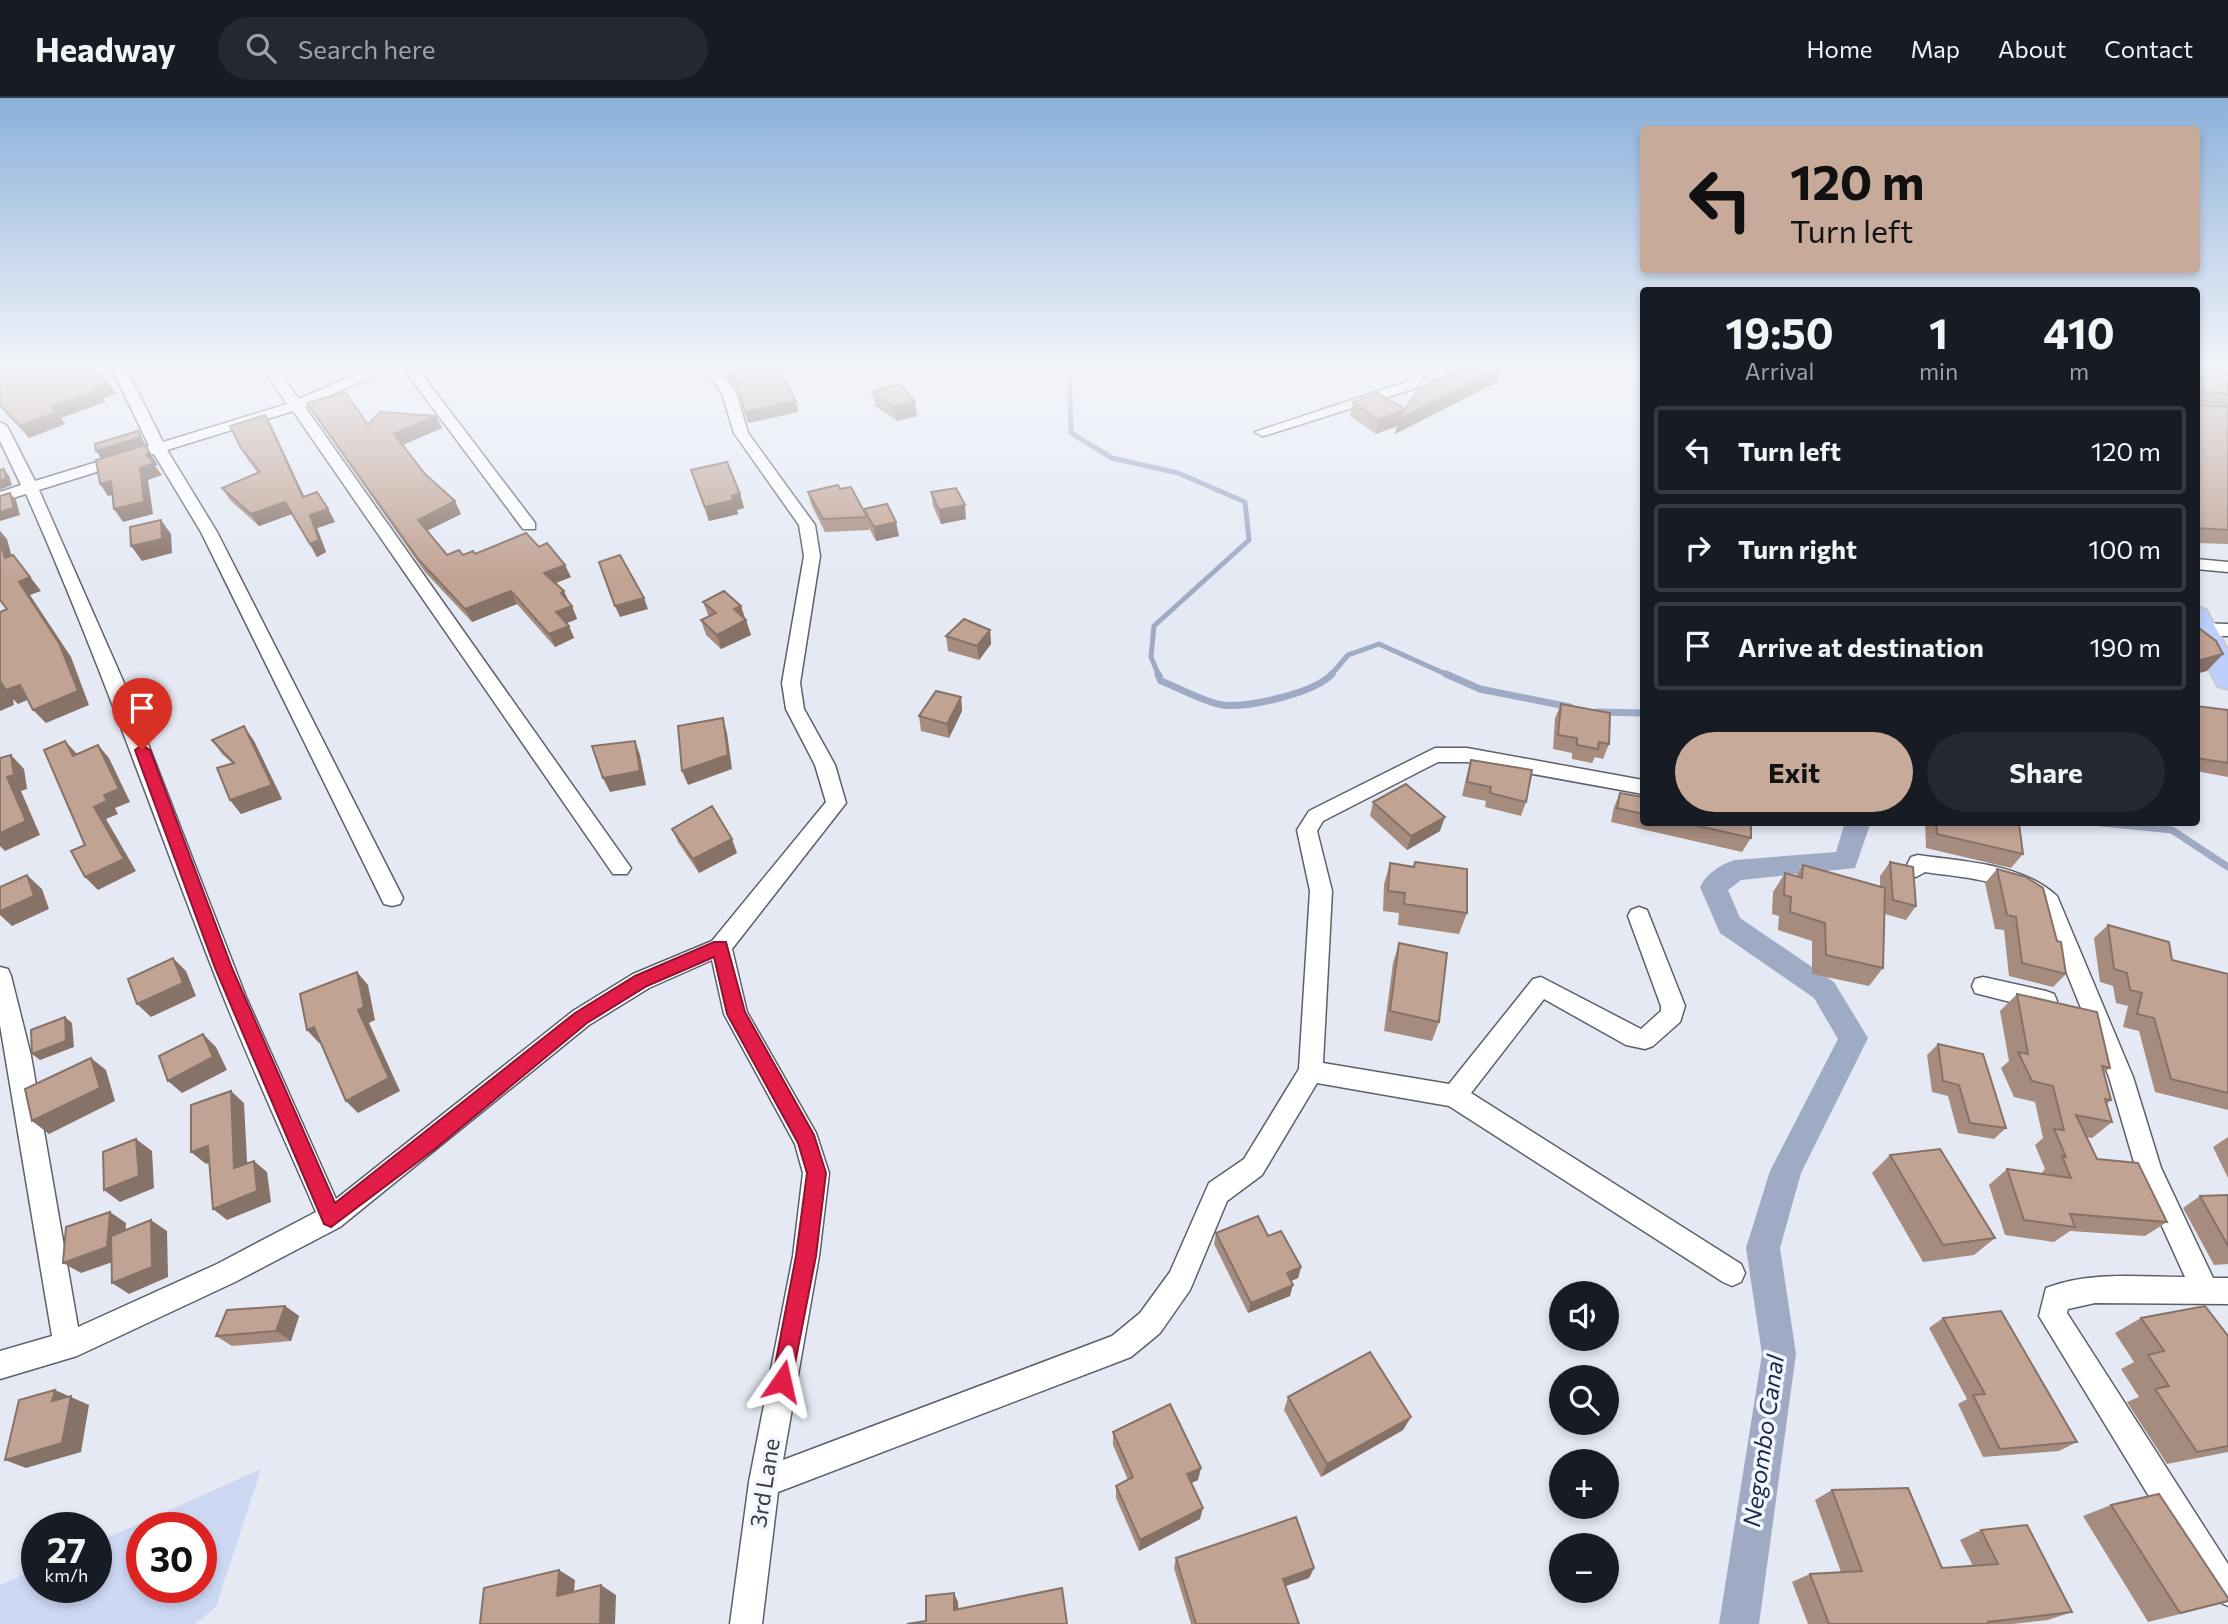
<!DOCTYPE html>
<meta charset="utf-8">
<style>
:root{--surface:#171b24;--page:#242831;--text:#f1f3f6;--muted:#9ea1a6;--line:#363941;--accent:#c8aa9a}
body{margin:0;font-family:Commissioner,sans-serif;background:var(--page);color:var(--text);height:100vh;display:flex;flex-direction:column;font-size:26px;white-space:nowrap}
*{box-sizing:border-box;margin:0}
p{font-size:23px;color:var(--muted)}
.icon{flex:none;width:38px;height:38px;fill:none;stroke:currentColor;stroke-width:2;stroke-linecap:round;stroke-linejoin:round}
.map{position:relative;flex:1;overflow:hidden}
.drawer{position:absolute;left:1640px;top:189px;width:560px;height:539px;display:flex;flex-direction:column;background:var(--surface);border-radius:7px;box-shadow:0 4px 10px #0003}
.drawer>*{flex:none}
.top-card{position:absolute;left:1640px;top:28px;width:560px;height:147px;border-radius:7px;box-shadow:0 4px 10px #0003;background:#c8aa9a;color:#111;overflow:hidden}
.fabs{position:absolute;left:1549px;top:1183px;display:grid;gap:14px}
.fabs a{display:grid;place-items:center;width:70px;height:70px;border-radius:50%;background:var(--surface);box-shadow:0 4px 10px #0003;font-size:35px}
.speed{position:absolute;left:21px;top:1414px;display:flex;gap:14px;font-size:35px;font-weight:700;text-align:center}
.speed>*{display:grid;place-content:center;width:91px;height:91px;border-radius:50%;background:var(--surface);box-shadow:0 4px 10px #0003;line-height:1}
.speed small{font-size:18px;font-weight:400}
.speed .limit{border:10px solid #d22;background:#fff;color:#111}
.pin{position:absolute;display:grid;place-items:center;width:60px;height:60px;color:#fff;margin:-72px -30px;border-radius:50% 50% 50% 0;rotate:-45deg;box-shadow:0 0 7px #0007}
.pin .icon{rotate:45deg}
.me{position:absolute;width:77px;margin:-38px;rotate:11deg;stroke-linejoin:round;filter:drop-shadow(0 0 5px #0008)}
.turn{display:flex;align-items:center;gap:24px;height:147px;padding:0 35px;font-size:32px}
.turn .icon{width:91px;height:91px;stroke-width:2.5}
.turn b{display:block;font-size:49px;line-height:60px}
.eta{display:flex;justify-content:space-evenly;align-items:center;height:119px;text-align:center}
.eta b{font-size:42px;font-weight:700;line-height:49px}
.cta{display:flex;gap:14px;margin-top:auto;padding:14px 35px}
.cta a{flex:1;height:80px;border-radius:42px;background:var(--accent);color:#111;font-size:28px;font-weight:700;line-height:80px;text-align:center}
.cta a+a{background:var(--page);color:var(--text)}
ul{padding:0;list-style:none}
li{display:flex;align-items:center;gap:21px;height:88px;margin:0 14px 10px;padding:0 21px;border:4px solid var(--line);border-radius:7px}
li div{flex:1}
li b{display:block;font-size:26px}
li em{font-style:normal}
header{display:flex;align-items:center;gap:42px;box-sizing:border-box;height:98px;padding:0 35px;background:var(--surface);border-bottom:2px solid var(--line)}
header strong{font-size:33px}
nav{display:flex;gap:38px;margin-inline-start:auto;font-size:24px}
.search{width:490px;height:63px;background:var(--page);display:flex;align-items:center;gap:18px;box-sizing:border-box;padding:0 24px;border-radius:38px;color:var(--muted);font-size:26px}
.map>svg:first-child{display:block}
</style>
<header>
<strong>Headway</strong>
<div class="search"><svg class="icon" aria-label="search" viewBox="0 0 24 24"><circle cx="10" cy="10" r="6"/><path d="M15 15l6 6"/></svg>Search here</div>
<nav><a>Home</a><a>Map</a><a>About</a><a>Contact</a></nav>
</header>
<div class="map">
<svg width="2228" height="1526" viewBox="0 0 2228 1526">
<rect width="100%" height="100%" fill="#e4e9f4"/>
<path fill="#cdd8f3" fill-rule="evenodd" d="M261 1371 216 1509 195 1526H0V1487L37 1471V1489H96V1445ZM142 1430H201V1489H142Z"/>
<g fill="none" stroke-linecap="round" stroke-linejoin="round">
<path stroke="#9faac5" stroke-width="5" d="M1069 266 1071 335 1112 360 1178 375 1245 404 1249 442 1154 528 1151 559 1159 578
M1330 578 1348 557 1379 546 1450 578"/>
<path stroke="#9faac5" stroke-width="7" d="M1158 576 1161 583C1180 590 1203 604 1223 607 1248 610 1315 595 1332 576
M1446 576 1480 591 1570 609
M1598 614 1643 615
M2092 724 2172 732 2228 769"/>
<path fill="#9faac5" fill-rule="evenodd" d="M1845 724H1871L1855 770 1741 782 1728 792 1740 820 1834 884 1868 940 1801 1075 1780 1150 1796 1256 1759 1526H1719L1762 1256 1746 1150 1770 1073 1838 941 1814 900 1720 835 1700 789C1706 776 1721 766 1735 762L1836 754Z"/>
<defs>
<path id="street" d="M110 266H124L163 344 287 306 260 266H274L299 301 380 266H398L305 309 631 770 627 776H613L293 313 167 352 217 434 403 800 400 806 392 808 384 806 381 800 201 434 154 356 39 392 128 594 246 899 336 1101 573 913 633 876 712 843 826 704 815 667 786 611 782 585 804 458 799 427 734 335 722 295 700 266H714L736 294 748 335 815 427 820 458 800 585 804 611 835 667 846 705 732 851 747 914 816 1035 829 1075 819 1158 783 1362 1112 1238 1140 1215 1170 1174 1209 1085 1244 1061 1299 971 1310 793 1297 732 1309 713 1435 650H1467L1643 682V696L1467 664H1438L1323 723 1317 733 1332 793 1323 965 1449 986 1533 881 1541 879 1641 931 1661 913V908L1628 818 1631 812 1639 809 1647 812 1685 908 1680 924 1653 948 1645 951 1626 947 1544 901 1471 995 1741 1166 1745 1175 1741 1184 1732 1188 1723 1184 1449 1008 1317 985 1262 1077 1227 1103 1190 1192 1160 1235 1131 1259 778 1394 762 1526H730L749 1384 793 1158 803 1075 795 1046 724 916 712 862 649 890 589 927 340 1129 235 1184 77 1258 0 1281V1253L52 1238 0 927V869L8 871 11 878 31 958 78 1229 217 1166 316 1114C281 1033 244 953 212 870 151 712 95 551 26 396L0 404V394L21 387 0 343V324L7 328 35 383 149 348Z
M400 266H414L535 425V431H523Z
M1413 266H1427L1428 272 1416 290 1267 337 1262 338 1255 334 1406 284 1414 272Z
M2196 461 2228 464V474L2196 471Z
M2196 525 2228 526V538L2196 537Z
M1918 757C1964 764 2021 765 2057 798L2133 979 2161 1070 2213 1180H2228V1206L2095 1205 2068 1211 2067 1215 2228 1466V1508L2217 1503 2194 1472 2039 1218 2046 1190C2090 1173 2139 1179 2185 1179L2136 1071 2109 979 2040 809C2011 781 1963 780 1925 774L1916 779 1909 777 1905 771 1911 759Z
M1983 879 2046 893 2054 896 2057 903 2054 910 2046 913 1975 895 1972 888 1975 881Z"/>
<path id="primary" d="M2196 509 2206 512 2228 553V591L2218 588 2196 546Z"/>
</defs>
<use href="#street" stroke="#5c606a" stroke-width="3"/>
<use href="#primary" stroke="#c8c8ca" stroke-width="4"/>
<use href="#street" fill="#fff" fill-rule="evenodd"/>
<use href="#primary" fill="#bccffe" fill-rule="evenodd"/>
</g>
<path fill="#a68c7f" d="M0 266 108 284 116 296 103 300 105 304 61 320 65 326 29 340 0 309Z
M732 266H776L796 303 798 314 748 325 739 293 728 280 725 269 732 267Z
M1378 266H1408L1406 275 1378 273Z
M2196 269 2228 274V446L2196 445V307L2210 308 2196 306Z
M1497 284 1395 336 1397 328 1376 336 1350 318 1353 304 1405 311Z
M872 294 917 318 897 323 875 308Z
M307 305 368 327 436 318 442 330 402 347 425 376 461 416 427 433 447 457H463L539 449 571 479 556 485 572 508 577 521 567 525 569 528 574 540 555 549 517 506 472 524 425 474 314 317Z
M265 317 272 329 304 398 328 411 335 424 317 430 326 454 317 459 292 416 259 428 230 402 222 390 258 375 248 362 241 350Z
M691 372 740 396 744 410 737 412 738 416 709 423 695 386Z
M840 391 865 414 899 438 876 443 869 430V432L825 434 811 406 808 394Z
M931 394 966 421 941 426 933 408Z
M703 504 741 508 751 537 721 551 706 537 701 522 709 519Z
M990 532 991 546 979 562 948 553 946 538Z
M961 599 962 613 949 640 921 633 919 618Z
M1561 606 1609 646 1603 661 1595 659 1592 665 1572 661V655L1553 651 1555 620Z
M2196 608 2228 612V679L2196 673Z
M244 628 254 643 282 701 241 716 230 702 232 665 222 656 212 642Z
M1471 662 1526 704 1521 718 1485 709 1486 703 1462 698 1467 676Z
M1620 695 1643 699V724H1751V740L1742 754 1611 724 1614 709Z
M1373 704 1440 733 1407 752 1370 718Z
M1925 724H2013L2023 756 2011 770 1926 750Z
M672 731 737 755 699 775 678 744Z
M1415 764 1467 815 1459 836 1398 827 1399 815 1383 813 1384 786 1390 765 1413 769Z
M1890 764 1916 808 1906 822 1885 816 1883 870 1869 888 1812 876V843L1778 832 1779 818 1772 816 1773 794 1785 775 1796 778 1803 767 1880 789V778Z
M1997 771 2057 843 2066 876 2053 889 2009 878 2004 832 1995 831 1985 785Z
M2108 827 2172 862 2228 876V1012L2155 994 2139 933 2123 929 2128 908 2116 905 2113 888 2100 884 2094 840Z
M1399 845 1439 924 1432 943 1384 933 1393 865Z
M2017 896 2110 970 2104 975 2111 1002 2107 1006 2112 1024 2092 1040 2087 1039 2097 1061 2167 1124 2145 1138 2070 1133 2054 1144 2005 1137 1989 1087 2007 1071 2043 1076 2042 1074 2045 1071 2035 1047 2043 1040 2035 1004 2014 999 2001 970 2009 963 2000 913Z
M1938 946 2006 1030 1994 1041 1958 1035 1948 998 1932 994 1927 957Z
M2228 1039V1080L2213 1049Z
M1890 1057 1995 1140 1974 1157 1923 1164 1872 1075Z
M2228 1097V1166L2214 1167 2183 1110 2200 1098Z
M1216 1135 1268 1138 1301 1169 1298 1180 1291 1183 1290 1198 1248 1215 1214 1146Z
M285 1208 299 1218 291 1243 232 1248 216 1238Z
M1943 1220 2077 1344 2059 1353 1983 1359 1958 1306 1967 1301 1929 1230Z
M2141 1220 2228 1238V1354L2167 1366 2127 1304 2139 1299 2121 1271 2134 1264 2115 1235Z
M1288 1299 1411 1319 1403 1332 1321 1379 1284 1312Z
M1113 1334 1198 1382 1191 1385 1200 1421 1139 1453 1116 1400V1388L1128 1382 1113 1347Z
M1832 1392 1942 1470 1973 1468 1960 1442 1981 1432 2072 1514 2048 1522 2013 1526H1808L1792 1484 1810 1476 1841 1474 1815 1402Z
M2111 1407 2228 1504 2148 1524 2083 1418Z
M1176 1460 1314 1470 1309 1480 1286 1488 1299 1526H1191L1174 1470Z"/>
<path fill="#877268" d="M1501 270 1497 284 1395 336 1397 328 1376 336 1378 322Z
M108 284 116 296 103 300 105 304 61 320 65 326 29 340 20 328 51 309 94 289Z
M796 303 798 314 748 325 745 314Z
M915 304 917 318 897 323 894 309Z
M265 317 272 329 310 411 303 399Z
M436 318 442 330 400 348 394 336Z
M138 333 145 346 101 360 96 353Z
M145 347 158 367 155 368 162 377 148 382 153 416 123 424 114 411 140 370 146 356Z
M4 371 9 378 12 387 0 392V383Z
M111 383 120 395 108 398 100 386Z
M10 395 16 402 20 417 0 423V414Z
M740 396 744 410 737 412 738 416 709 423 705 409 732 398Z
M455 403 461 416 424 434 418 422Z
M285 404 292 416 259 428 251 416Z
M965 407 966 421 941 426 939 412Z
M328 411 335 424 317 430 326 454 317 459 310 446V417Z
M161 422 171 436 172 455 142 463 131 448Z
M896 424 899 438 876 443 874 429Z
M0 433 7 441 16 474 5 460 0 443Z
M13 457 41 493 30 497 71 559 89 607 46 625 33 612 19 484Z
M565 467 571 479 550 487 544 475Z
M511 493 517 506 472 524 465 511Z
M564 493 570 506 561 495Z
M644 500 648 511 620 519 615 508Z
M572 508 577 521 562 527 556 514Z
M741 508 745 522 734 511Z
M746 522 751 537 721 551 717 537Z
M569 528 574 540 555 549 549 536Z
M990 532 991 546 979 562 977 548Z
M2223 556 2207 573 2196 576V563Z
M0 583 20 587 32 600 18 606 13 601 14 607 0 613Z
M961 599 962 613 949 640 947 626Z
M723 620 727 635 732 671 688 687 682 673Z
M244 628 254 643 282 701 241 716 230 702Z
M65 643 77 656 85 671 73 658Z
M635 643 640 657 646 687 610 694 603 680Z
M98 647 109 660 130 704 115 710 118 716 106 721 136 773 98 792 85 779 94 709 104 697Z
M11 657 24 671 27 691 21 693 40 737 5 753 0 748V735Z
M1445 719 1440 733 1407 752 1411 738Z
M732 741 737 755 699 775 693 761Z
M27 777 42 791 49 811 12 828 0 817V813Z
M173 860 186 873 196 898 151 919 137 906Z
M357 874 368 887 375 922 369 925 400 993 358 1015 346 1003 358 912Z
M65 919 72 925 74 949 40 962 32 956Z
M314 929 326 942 319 945 307 932Z
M203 936 216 949 227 972 182 995 168 983Z
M91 960 106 972 115 1003 49 1036 32 1023Z
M231 993 244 1005 248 1082 234 1070Z
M136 1041 152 1053 154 1090 120 1104 104 1092Z
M208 1048 222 1060 206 1066 191 1054Z
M254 1063 267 1074 271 1104 227 1122 213 1111Z
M110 1114 126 1125 124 1160 81 1175 63 1165Z
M151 1122 167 1133 168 1179 129 1196 112 1185Z
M1301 1169 1298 1180 1284 1186 1287 1175Z
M1293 1187 1290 1198 1248 1215 1251 1205Z
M285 1208 299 1218 291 1243 276 1233Z
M55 1292 89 1307 81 1354 26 1370 5 1362 52 1303Z
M1411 1319 1403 1332 1321 1379 1327 1366Z
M1201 1370 1198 1382 1185 1388 1187 1376Z
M1203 1410 1200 1421 1139 1453 1140 1442Z
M1314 1470 1309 1480 1279 1490 1283 1481Z
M559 1472 575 1482 573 1507 557 1498Z
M601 1487 616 1497 615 1526H600Z
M954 1495 958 1504 959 1520 954 1512Z"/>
<path fill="#c1a394" stroke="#877268" stroke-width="2" d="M0 266H88L108 284 94 289 97 292 51 309 57 314 20 328 0 307Z
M734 266H776L796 303 745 314 736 282 725 269 735 266Z
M1469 266H1482L1501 270 1398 322 1405 312 1378 322 1353 304 1377 295 1405 311 1419 291Z
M2196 269 2228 274V296L2205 293Z
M900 286 915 304 894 309 872 294Z
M345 294 368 327 380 314 436 318 394 336 425 376 455 403 418 422 447 457 459 452 463 457 473 453 475 456 526 435 539 449 547 445 565 467 544 475 564 493 561 495 572 508 556 514 569 528 549 536 511 493 465 511 419 462 307 305Z
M2196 307 2228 309V432L2196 430V321L2199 322 2196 315Z
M265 317 303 399 317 394 328 411 310 417 319 442 310 446 285 404 251 416 222 390 260 374 241 350 230 328Z
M138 333 141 339 96 353 95 346Z
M145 347 150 355 146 356 154 365 140 370 144 404 114 411 111 383 100 386 96 362Z
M727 364 740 396 732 398 734 402 705 409 691 372Z
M4 371 6 380 0 383V372Z
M838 387 840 391 851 389 867 419 823 421 808 394Z
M956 390 965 407 939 412 931 394Z
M10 395 14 410 0 414V398Z
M887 406 896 424 874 429 864 411Z
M161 422 162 441 131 448 130 429Z
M0 443 5 460 13 457 30 479 19 484 59 545 78 593 33 612 20 587 6 592 0 583 2 594 0 595V514L7 511 0 502Z
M620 457 644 500 615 508 599 464Z
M724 493 741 508 734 511 746 522 717 537 701 522 716 515 703 504Z
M964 521 990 532 977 548 946 538Z
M2196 528 2216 543 2223 556 2196 563Z
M936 593 961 599 947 626 919 618Z
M1561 606 1610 615 1609 646 1599 644 1598 651 1577 647V640L1558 637Z
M2196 608 2228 612V665L2196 660Z
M723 620 728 657 682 673 678 628Z
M244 628 272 687 230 702 217 670 234 665 212 642Z
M65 643 73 658 98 647 119 691 104 697 107 703 94 709 124 761 85 779 71 753 85 747 44 652Z
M635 643 640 673 603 680 592 648Z
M11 657 14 677 7 679 26 723 0 735V660Z
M1471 662 1532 672 1526 704 1490 695 1491 689 1467 684Z
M1406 686 1445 719 1411 738 1373 704Z
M1620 695 1643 699V716L1617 710Z
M712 708 732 741 693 761 672 731Z
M1681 724H1751V740Z
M1936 724H2013L2019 726 2023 756 1937 736Z
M1415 764 1467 771V815L1404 806 1405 795 1388 793 1390 765 1414 769Z
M1890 764 1913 769 1916 808 1893 802Z
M1803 767 1885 790 1883 870 1826 857 1825 825 1790 814 1791 799 1784 797 1785 775 1802 780Z
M1997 771 2026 779 2043 790 2057 843 2061 844 2066 876 2022 865 2016 819 2007 817Z
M27 777 34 798 0 813V789Z
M2108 827 2169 844 2172 862 2228 876V995L2171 981 2154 920 2137 916 2142 895 2130 892 2127 875 2114 871Z
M1399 845 1447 855 1439 924 1390 913Z
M173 860 183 885 137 906 128 881Z
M357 874 364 909 358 912 389 980 346 1003 314 929 307 932 300 896Z
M2017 896 2097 914 2110 970 2102 968 2111 1002 2105 1001 2112 1024 2076 1017 2097 1061 2138 1065 2167 1124 2070 1116 2075 1129 2024 1122 2007 1071 2071 1080 2062 1058 2066 1059 2054 1031 2064 1032 2053 988 2032 983 2018 954 2028 956Z
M65 919 66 943 32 956 31 932Z
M203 936 213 959 168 983 159 958Z
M1938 946 1983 956 2006 1030 1970 1025 1959 987 1943 983Z
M91 960 100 990 32 1023 25 991Z
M231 993 234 1070 254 1063 257 1093 213 1111 208 1048 191 1054V1007Z
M136 1041 139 1078 104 1092 103 1054Z
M1940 1051 1995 1140 1943 1147 1890 1057Z
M2228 1097V1148L2200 1098Z
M110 1114 107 1149 63 1165 66 1129Z
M1258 1118 1268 1138 1281 1133 1301 1169 1287 1175 1293 1187 1251 1205 1216 1135Z
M151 1122 152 1169 112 1185 111 1138Z
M285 1208 276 1233 216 1238 227 1212Z
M2205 1208 2228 1238V1348L2197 1354 2155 1291 2169 1288 2148 1257 2164 1253 2141 1220Z
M2001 1213 2077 1344 2000 1351 1973 1297 1985 1296 1943 1220Z
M1370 1254 1411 1319 1327 1366 1288 1299Z
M55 1292 52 1303 71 1298 62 1345 5 1362 19 1302Z
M1170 1306 1201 1370 1187 1376 1203 1410 1140 1442 1116 1388 1133 1379 1113 1334Z
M1908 1390 1942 1470 1998 1466 1981 1432 2027 1427 2072 1514 1988 1524V1526H1829L1810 1476 1862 1473 1832 1392Z
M2159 1396 2228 1500V1503L2180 1515 2111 1407Z
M1296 1419 1314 1470 1283 1481 1299 1526H1196L1176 1460Z
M559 1472 557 1498 601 1487 600 1526H480L484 1490Z
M1062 1490 1067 1526H907L926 1523V1498L954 1495V1512Z"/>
<linearGradient id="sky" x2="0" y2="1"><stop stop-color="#8bb0da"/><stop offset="0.56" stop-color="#f3f5fa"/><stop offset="1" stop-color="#f3f5fa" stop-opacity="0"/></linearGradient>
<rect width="2228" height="479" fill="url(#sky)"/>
<path fill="#e11d48" stroke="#92132f" stroke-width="2" d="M142 647 150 652 232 870 335 1105 575 915 635 878 714 844H726L745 914 814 1037 826 1075 816 1158 790 1291 782 1294 775 1291 772 1283 796 1158 807 1075 798 1045 727 916 714 859 647 888 587 925 435 1051 331 1129 324 1126 215 870 135 652Z"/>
<g text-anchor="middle" stroke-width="7" stroke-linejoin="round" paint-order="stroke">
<g font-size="23" fill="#3a3c40" stroke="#f2f6ff">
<text transform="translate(765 1385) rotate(-81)" y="8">3rd Lane</text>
</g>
<g font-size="24" font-style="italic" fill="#1a274c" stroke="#f2f6ff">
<text transform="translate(1764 1343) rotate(-82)" y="8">Negombo Canal</text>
</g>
</g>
</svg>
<div class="fabs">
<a><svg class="icon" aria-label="sound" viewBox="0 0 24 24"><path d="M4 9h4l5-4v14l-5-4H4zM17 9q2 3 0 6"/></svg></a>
<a><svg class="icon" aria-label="search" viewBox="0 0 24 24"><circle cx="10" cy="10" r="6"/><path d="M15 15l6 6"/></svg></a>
<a>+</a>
<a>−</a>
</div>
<div class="speed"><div>27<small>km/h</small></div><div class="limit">30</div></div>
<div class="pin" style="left:142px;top:652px;background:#d93025"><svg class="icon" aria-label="arrive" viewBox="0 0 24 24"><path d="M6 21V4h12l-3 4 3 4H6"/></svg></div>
<svg class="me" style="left:782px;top:1283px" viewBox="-20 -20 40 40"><path d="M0-17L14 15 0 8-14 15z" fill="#e11d48" stroke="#fff" stroke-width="4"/></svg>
<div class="top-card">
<div class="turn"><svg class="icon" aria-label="left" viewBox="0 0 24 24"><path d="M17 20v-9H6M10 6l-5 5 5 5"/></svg><div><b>120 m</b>Turn left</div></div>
</div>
<section class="drawer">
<div class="eta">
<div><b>19:50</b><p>Arrival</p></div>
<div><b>1</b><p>min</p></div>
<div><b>410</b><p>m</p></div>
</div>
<ul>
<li><svg class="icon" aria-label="left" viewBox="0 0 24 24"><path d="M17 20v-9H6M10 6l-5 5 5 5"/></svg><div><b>Turn left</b></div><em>120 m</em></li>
<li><svg class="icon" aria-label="right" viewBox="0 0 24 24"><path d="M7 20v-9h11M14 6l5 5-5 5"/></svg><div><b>Turn right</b></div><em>100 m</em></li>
<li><svg class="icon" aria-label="arrive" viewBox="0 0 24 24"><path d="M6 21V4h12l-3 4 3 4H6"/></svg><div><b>Arrive at destination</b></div><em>190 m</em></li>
</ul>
<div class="cta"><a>Exit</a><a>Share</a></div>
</section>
</div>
